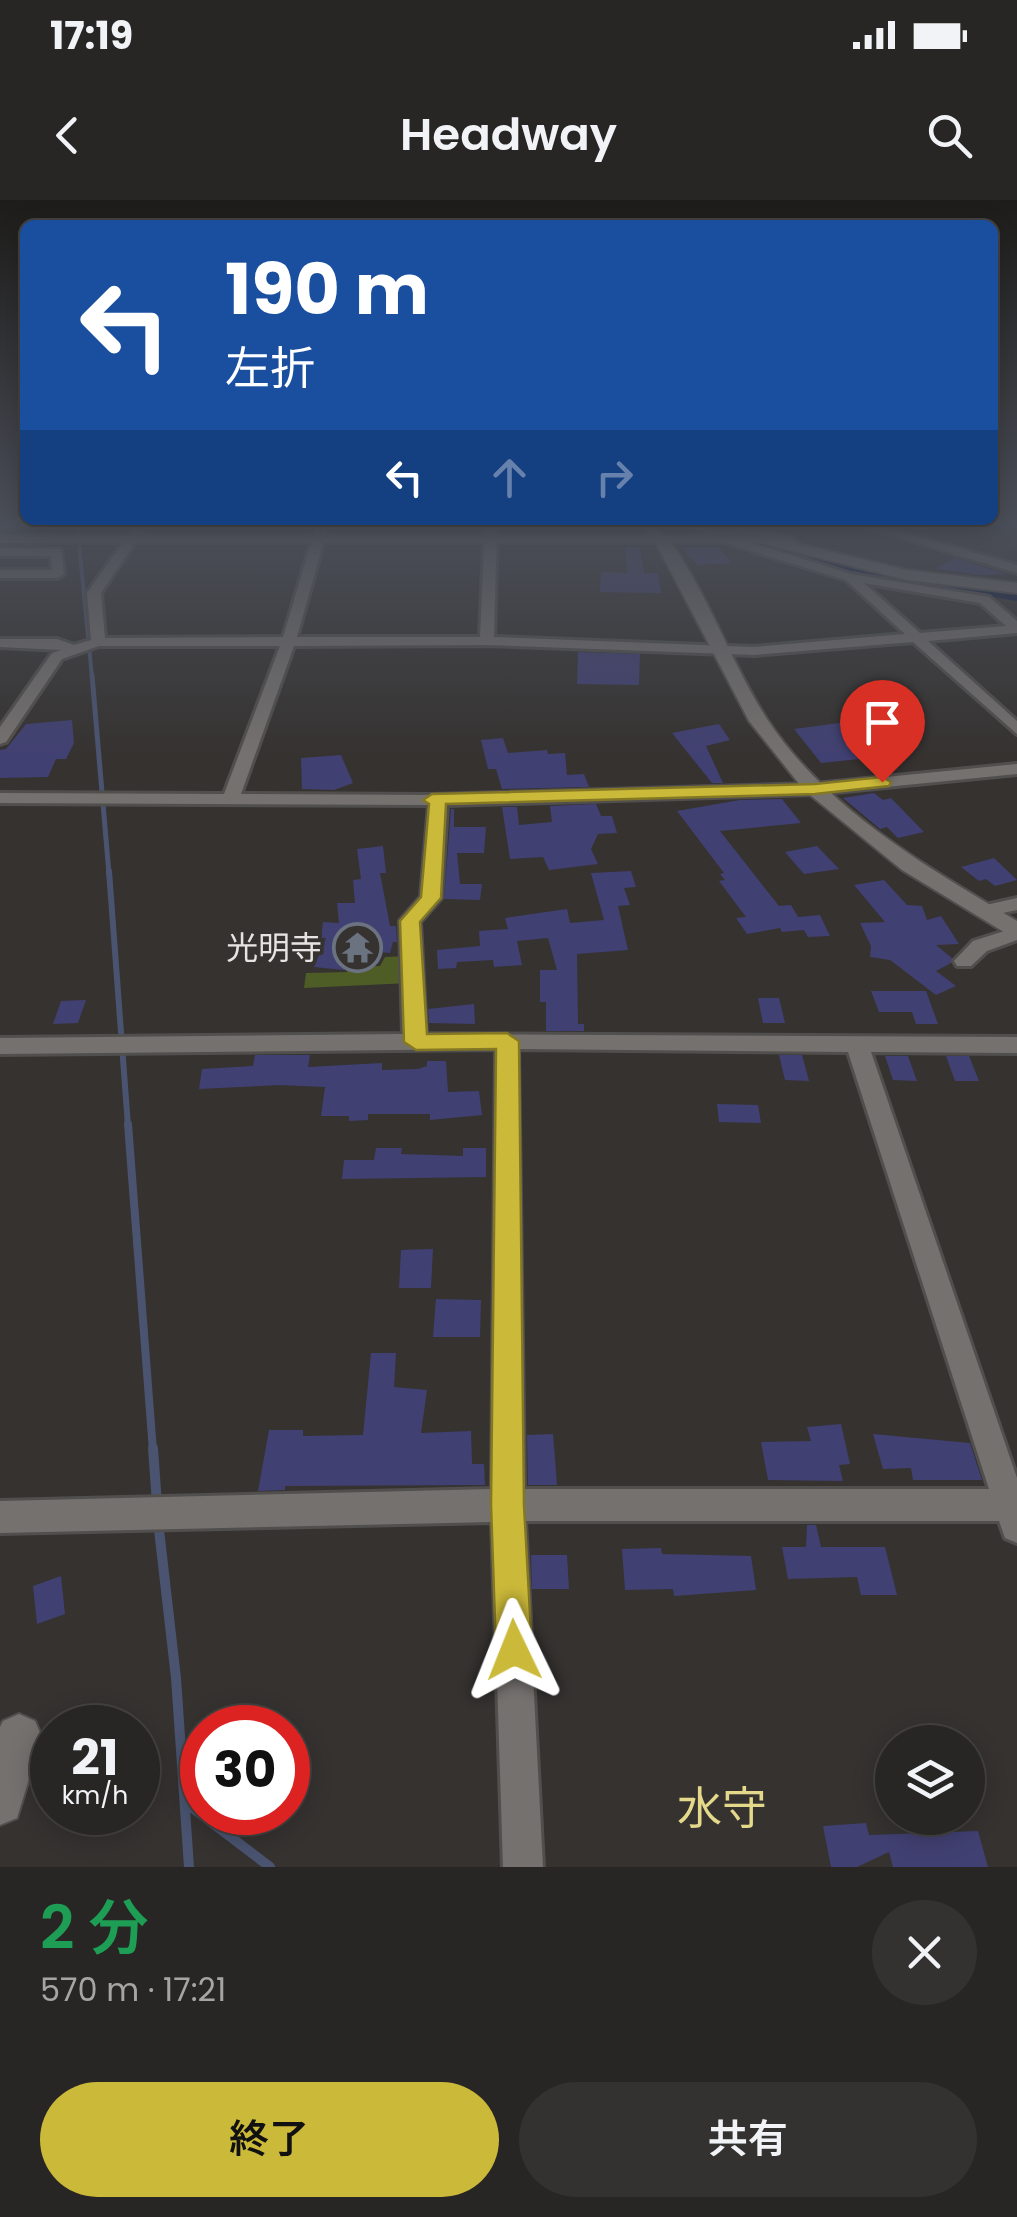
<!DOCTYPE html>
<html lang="ja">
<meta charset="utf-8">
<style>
:root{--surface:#282624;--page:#343231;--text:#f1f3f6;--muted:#a5a5a6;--line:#444341;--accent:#cbb939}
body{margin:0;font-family:Poppins,"Noto Sans JP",sans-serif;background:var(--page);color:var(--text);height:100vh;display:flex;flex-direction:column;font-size:38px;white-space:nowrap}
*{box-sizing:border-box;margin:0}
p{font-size:32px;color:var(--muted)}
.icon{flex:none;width:55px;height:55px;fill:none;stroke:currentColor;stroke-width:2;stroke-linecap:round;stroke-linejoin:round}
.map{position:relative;height:1667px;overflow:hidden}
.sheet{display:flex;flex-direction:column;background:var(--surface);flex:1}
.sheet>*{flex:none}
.hud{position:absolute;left:20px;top:20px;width:978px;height:305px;border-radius:15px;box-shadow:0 5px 25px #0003,0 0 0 2px var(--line);background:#1a4fa0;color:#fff;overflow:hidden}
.fabs{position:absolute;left:875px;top:1525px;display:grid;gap:20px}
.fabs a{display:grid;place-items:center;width:110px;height:110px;border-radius:50%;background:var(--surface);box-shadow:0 5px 25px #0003,0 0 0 2px var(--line);font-size:50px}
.speed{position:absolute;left:30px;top:1505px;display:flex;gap:20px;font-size:50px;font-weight:700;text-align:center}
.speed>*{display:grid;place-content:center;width:130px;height:130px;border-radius:50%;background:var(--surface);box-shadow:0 5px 25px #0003,0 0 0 2px var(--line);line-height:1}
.speed small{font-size:25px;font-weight:400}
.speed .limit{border:15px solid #d22;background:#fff;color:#111}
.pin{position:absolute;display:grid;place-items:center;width:85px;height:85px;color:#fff;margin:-102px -42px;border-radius:50% 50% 50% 0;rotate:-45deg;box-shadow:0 0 10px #0007}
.pin .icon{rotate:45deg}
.me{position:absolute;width:110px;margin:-55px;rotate:358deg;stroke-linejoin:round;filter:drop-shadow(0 0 8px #0008)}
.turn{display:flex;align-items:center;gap:35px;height:210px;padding:0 40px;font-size:45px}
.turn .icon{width:130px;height:130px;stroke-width:2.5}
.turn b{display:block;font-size:70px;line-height:85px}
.lanes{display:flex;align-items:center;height:95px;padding:0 40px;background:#0003;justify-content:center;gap:50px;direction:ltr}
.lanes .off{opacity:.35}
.round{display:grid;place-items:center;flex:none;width:105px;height:105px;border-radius:52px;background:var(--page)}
.summary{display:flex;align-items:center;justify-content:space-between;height:170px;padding:0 40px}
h1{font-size:60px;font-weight:600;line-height:75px;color:#1e9e55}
.button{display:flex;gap:20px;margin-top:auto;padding:20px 40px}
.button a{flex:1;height:115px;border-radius:60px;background:var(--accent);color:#111;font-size:40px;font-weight:600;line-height:115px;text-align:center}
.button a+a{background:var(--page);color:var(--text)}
.status{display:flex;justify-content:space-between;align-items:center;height:70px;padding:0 50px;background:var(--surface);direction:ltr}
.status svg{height:28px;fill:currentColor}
header{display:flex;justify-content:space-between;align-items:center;height:130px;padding:0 40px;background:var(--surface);font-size:45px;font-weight:600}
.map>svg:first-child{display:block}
</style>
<div class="status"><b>17:19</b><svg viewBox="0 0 49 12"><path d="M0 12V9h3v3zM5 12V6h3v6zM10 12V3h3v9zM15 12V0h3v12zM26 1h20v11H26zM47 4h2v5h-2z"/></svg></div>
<header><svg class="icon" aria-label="back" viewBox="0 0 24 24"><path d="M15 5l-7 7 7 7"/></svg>Headway<svg class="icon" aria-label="search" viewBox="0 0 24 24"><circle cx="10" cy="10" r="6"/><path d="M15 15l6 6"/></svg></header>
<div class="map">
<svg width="1017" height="1667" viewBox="0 0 1017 1667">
<rect width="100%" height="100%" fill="#353230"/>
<path fill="#4e5c25" d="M410 756V783L304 788 306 773 347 772 348 767 380 766 385 757Z"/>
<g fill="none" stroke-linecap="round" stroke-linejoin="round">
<path stroke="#4a5471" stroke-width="4" d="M77 323 92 477"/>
<path stroke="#4a5471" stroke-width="5" d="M92 475 109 674"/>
<path stroke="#4a5471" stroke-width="6" d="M109 671 128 926"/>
<path stroke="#4a5471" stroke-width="8" d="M128 924 153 1251"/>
<path stroke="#4a5471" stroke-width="10" d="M153 1248 157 1304
M158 1321 176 1478 189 1667
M186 1603 270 1667"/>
<path fill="#071640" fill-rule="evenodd" d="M698 323C742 323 783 345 826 356 888 372 953 382 1017 389V401L860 376 776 354Z"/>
</g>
<path fill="#414072" d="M625 347H640L644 373H658L661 393 600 392 601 372 627 373Z
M680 347H717L732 363 698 365Z
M955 358 1006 374 980 375 935 369Z
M578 452 640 454 639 485 577 484Z
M72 520 74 543 66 559H56L48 577 0 578V550L6 549 26 524Z
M847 522 866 539 891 536 907 554 821 563 794 529Z
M719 524 730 540 706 546 723 583H712L672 533Z
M503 538 508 553 547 550 548 554 565 553 567 575 584 574 589 587 502 589 496 569H488L481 540Z
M341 555 353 583 334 590 302 589 301 558Z
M874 593 883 600 891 598 924 632 898 638 887 627 880 629 843 598Z
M782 599 801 623 720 631 779 706 791 705 798 717 820 715 830 736 808 737 804 730 782 732 780 728 747 734 736 718 746 717 719 681 725 680 720 674 724 673 677 611 740 600Z
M596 604 601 616H612L617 633 598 634 591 649 598 664 549 670 543 657 510 659 502 607H517L519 625 552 622 550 606Z
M451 609H454V627H486L484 653H457L460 684H482L480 700 444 699Z
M383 646 386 673H380L390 726H396L397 742H393L390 753 379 752 377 760 350 764 344 770 314 767 326 738H321L323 722 339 723 337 703H355L353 680 361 679 357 649Z
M817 646 839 669 804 674 785 652Z
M994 658 1017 680 995 686 986 679 979 681 961 667Z
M631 671 636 687 624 688 630 705 618 706 628 750 577 754 578 824H584V831H546V802H540V770H557L548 738 517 741 522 765 494 767 493 760 457 762 456 768 438 769 437 750 480 746 479 731 508 729 505 718 567 709 570 723 604 720 591 673Z
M884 680 907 705 922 706 927 720 941 716 959 744 936 745 952 758 951 763 936 771 956 786 936 795 890 760 870 757 871 746 860 723 885 722 854 685Z
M871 791H926L938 824H916L912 812H879Z
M758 798H779L785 823H763Z
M86 800 78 823 53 824 61 801Z
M474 804 475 824 429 823 428 809Z
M255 855H310L308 867 382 863V870L418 869 427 866V861H446L448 892 479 891 482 915 430 920V914H368V920L349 921V916H321L325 887 279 885 199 889 202 869 253 866Z
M779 855H802L809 881 785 880Z
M885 856H908L917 881 893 880Z
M946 856H969L979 881H955Z
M717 904 758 905 761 923 719 922Z
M376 948H402L401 954 463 956V948H486V977L342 979 344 960H374Z
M433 1049 431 1088H399L401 1050Z
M436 1099 481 1100 480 1137H433Z
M371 1153H396L394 1187 427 1190 421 1233 471 1231 472 1264H484L485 1285 285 1286V1290L258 1291 269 1230H303V1236L363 1235Z
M841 1224 850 1264 839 1265 843 1281 768 1280 761 1242 811 1241 807 1227Z
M553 1234 557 1285H528L527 1235Z
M873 1234 970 1243 982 1280H913L911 1268 883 1269Z
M807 1325H816L821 1347H885L897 1395H861L857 1377 788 1379 782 1347H806Z
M661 1348 662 1354 751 1356 756 1390 674 1396 673 1389 625 1390 622 1349Z
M531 1355H567L569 1389H532Z
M61 1376 65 1414 37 1424 33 1386Z
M866 1623 869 1635 978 1631 988 1667H893L889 1652 857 1667H831L823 1626Z"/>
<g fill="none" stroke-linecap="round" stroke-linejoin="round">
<defs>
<path id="minor" d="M0 323H59L0 329Z
M137 323H148L101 393 105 438 283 437 317 323H329L297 437H480L485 323H497L494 437 754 447 905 434 846 380 719 341 686 323C698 323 707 329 718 330 730 331 746 323 759 323L750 328 792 337 800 346 794 350C776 339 747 329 727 335L851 374 989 397 1017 421V433L928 441 1017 521V534L913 442 754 455 487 445 294 446 241 594 432 595 815 584 1017 564V574L815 594 447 605 441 698 420 722 426 834 1017 837V853L871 852 1017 1278V1343L1005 1338 999 1321H525L543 1667H503L492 1322 0 1333V1301L492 1289 496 849 0 854V838L403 834 400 721 421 697 429 605 0 603V593L224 594 280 446H99L62 459 6 542 0 544V527L52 453 61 450 0 447V439H57L74 445 91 440 87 393ZM864 383 980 403 1006 426 920 433ZM518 849 848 852 989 1289H524Z
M852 323H871L1017 365V373Z
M1011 323H1017V327Z
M0 348 61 349 64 374 58 378H0V370H52L51 356H0Z
M1017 698V710L984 717 974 711 977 707Z
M1017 727V740L987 751 971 766H957L954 761 973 741Z"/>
<path id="tertiary" d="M653 325 664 335H761L907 370 1017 383V393L907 380 761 343H671C710 398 731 463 767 519 827 610 926 666 1017 721V740L902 670 804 590 749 521 656 343H0V335H650L646 329Z
M19 1514 35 1521 42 1537 17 1618 0 1625V1527L3 1521Z"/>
</defs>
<use href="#minor" stroke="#514f4d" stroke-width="6"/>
<use href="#tertiary" stroke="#514f4d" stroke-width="4"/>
<use href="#minor" fill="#75716f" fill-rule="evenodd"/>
<use href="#tertiary" fill="#75716f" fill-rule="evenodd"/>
</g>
<linearGradient id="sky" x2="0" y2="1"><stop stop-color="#1d1c1a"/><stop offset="0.58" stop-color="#4b4f59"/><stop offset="1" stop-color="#4b4f59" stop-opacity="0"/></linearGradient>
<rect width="1017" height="557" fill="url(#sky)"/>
<path fill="#cbb939" stroke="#847825" stroke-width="2.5" d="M882 577 891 582 889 586 815 594 446 604 441 698 420 722 427 834 507 833 519 841 524 1305 532 1450 527 1463 514 1468 501 1463 496 1450 491 1305 496 849 416 850 404 842 400 721 421 697 429 604 423 600 432 594 815 584Z"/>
<defs>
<symbol id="temple-ring" viewBox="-11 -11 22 22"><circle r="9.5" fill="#353230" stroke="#6b7280" stroke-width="1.5"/><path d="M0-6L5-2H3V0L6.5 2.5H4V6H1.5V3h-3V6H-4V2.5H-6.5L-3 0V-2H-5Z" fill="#6b7280"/></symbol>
</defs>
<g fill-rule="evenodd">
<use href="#temple-ring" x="330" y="720" width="55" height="55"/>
</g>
<g text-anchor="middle" stroke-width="8" stroke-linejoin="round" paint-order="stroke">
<g font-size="32" fill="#e6e4e2" stroke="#353230" text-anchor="end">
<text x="322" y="759">光明寺</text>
</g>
<g font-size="45" fill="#e4d98a" stroke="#353230">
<text x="722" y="1624">水守</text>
</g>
</g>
</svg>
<div class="fabs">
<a><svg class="icon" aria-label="layers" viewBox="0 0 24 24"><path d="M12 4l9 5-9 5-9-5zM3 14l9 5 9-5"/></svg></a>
</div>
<div class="speed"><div>21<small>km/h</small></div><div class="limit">30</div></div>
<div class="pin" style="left:882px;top:582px;background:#d93025"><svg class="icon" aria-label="arrive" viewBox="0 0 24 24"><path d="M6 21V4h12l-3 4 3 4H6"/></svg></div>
<svg class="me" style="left:514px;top:1450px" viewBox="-20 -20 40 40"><path d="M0-17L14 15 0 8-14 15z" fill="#cbb939" stroke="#fff" stroke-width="4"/></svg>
<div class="hud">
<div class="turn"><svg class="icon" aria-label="left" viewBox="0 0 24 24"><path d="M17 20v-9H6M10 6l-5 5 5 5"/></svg><div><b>190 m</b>左折</div></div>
<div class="lanes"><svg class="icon" aria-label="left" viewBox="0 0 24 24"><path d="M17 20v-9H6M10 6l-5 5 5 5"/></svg><svg class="icon off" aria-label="ahead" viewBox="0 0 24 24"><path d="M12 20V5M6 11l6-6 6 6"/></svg><svg class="icon off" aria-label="right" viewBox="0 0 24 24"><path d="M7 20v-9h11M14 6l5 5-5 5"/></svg></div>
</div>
</div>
<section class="sheet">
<div class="summary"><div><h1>2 分</h1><p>570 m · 17:21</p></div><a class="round"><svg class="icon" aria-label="close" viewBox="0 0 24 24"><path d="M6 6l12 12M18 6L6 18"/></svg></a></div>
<div class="button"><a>終了</a><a>共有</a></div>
</section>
